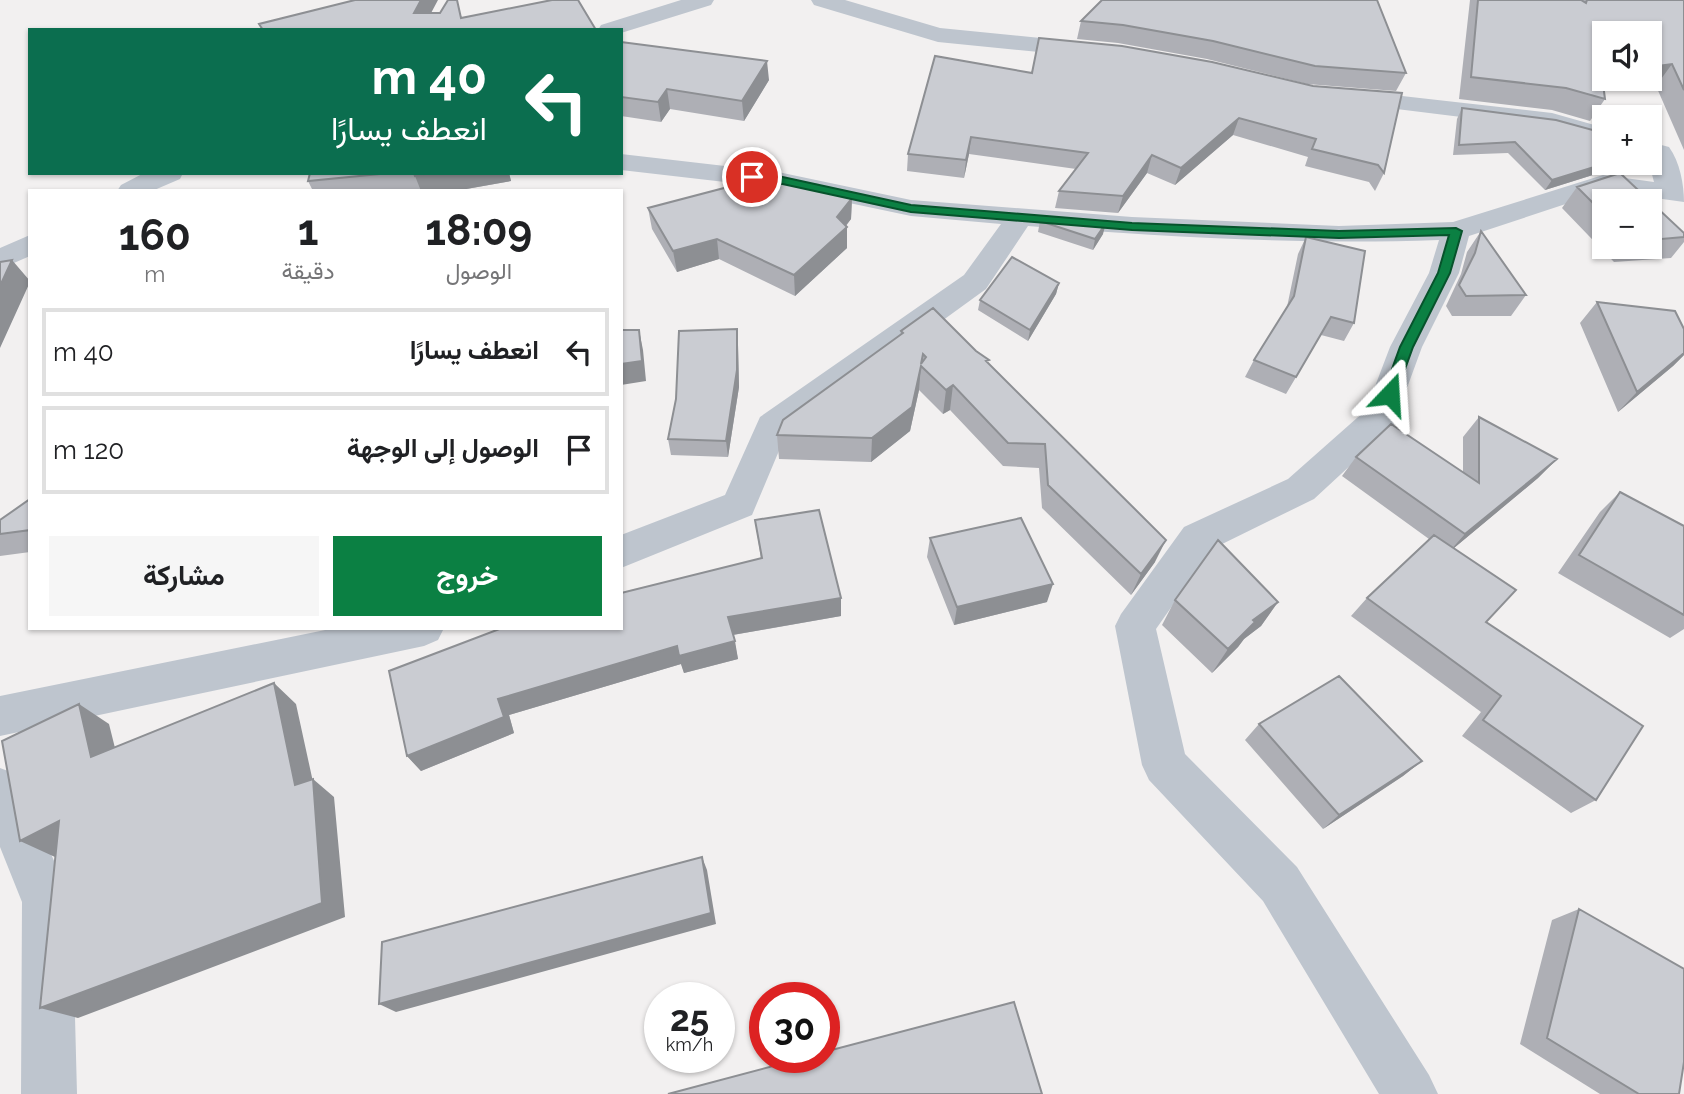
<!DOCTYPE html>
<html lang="ar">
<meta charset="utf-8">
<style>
:root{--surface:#fff;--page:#f6f6f6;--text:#202124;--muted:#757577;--line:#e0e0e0;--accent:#0b8043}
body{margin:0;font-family:Raleway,Vazirmatn,sans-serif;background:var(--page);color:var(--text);direction:rtl;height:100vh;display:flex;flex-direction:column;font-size:26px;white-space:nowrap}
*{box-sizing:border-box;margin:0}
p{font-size:23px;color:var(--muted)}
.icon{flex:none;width:38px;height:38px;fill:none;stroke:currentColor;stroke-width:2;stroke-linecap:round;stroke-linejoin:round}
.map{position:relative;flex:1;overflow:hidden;direction:ltr}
.sheet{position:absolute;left:28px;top:189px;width:595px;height:441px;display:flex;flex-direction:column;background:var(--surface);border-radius:0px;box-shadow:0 2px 5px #0004;direction:rtl}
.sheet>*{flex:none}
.guide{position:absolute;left:28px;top:28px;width:595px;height:147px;border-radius:0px;box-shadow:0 2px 5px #0004;direction:rtl;background:#0b6e4f;color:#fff;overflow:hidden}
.buttons{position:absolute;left:1592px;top:21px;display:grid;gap:14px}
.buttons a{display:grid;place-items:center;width:70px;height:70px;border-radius:0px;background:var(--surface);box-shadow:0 2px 5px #0004;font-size:35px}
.speed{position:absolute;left:644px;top:982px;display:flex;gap:14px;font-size:35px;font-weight:700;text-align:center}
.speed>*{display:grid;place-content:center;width:91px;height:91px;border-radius:50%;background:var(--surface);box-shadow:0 2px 5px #0004;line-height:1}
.speed small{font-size:18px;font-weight:400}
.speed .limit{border:10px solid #d22;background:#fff;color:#111}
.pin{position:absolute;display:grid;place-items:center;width:60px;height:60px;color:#fff;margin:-30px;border:4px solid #fff;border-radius:50%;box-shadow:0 2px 7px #0007}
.me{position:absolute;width:77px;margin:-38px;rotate:20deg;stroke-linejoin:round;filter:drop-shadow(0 0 5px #0008)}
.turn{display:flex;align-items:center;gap:24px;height:147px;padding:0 21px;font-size:32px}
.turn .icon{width:91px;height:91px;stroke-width:2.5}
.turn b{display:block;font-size:49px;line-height:60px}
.eta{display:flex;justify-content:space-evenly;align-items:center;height:119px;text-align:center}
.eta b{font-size:42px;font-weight:700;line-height:49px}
.button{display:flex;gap:14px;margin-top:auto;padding:14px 21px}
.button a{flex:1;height:80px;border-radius:0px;background:var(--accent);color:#fff;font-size:28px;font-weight:700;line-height:80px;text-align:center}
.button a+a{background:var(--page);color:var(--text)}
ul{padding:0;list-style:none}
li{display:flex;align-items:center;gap:21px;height:88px;margin:0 14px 10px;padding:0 7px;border:4px solid var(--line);border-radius:0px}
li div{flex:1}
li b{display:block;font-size:26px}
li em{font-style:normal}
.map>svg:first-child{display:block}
</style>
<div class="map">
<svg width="1684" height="1094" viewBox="0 0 1684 1094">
<rect width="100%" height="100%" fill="#f2f0f0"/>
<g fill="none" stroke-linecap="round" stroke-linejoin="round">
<path fill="#bec5ce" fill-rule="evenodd" d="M681 0H714L711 5 621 33V30H598L601 25Z
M811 0H845L940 28 1090 43 1098 45 1102 50 1098 55 1090 57 938 42 814 5Z
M1349 90 1552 113 1605 128V144L1550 128 1340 102 1337 97 1340 92Z
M1650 142 1669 147C1680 162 1684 185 1684 202L1605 191 1469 236 1459 273 1422 347 1393 426 1314 499 1212 549 1156 629 1185 754 1297 867 1429 1075 1438 1094H1379L1263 901 1149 780 1142 765 1115 626 1121 614 1184 527 1288 479 1366 410 1390 347 1429 273 1439 240C1301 245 1165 237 1028 226L986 289 786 434 752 515 621 568V535L725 495 760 417 964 275 1001 224 911 216 778 188 621 170V154L778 172 911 200 1132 217 1339 226 1453 222 1603 175 1654 182 1649 163Z
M144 173H183L180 179 152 191H117L121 185Z
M30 235V256L0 269V248Z
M335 628H444L438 640 424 646 0 736V696Z
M0 768 16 774 72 902 77 1094H21L22 902 0 847Z"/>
</g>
<path fill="#aeafb5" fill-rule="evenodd" d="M1102 0 1406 73 1396 91 1307 84 1207 59 1118 43 1077 39 1081 21Z
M1470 0H1684V150L1656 86 1621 90 1602 78 1605 99 1590 121 1552 110 1459 99ZM1605 33 1650 79H1605Z
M621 42 769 80 744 121 670 109 661 122 621 116Z
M1032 73 1313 86 1402 93 1384 173 1375 191 1369 182 1305 166 1308 157 1233 135 1175 185 1147 173 1118 213 1055 208 1059 191 1076 169 969 154 964 178 907 171 908 154Z
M1462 108 1604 164 1596 174 1545 190 1508 153 1453 155 1457 119Z
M310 173H509L511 181 455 191H313L308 181Z
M1620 173 1684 233V242L1671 258 1614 262 1562 208 1577 187ZM1605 201H1650V247H1605Z
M852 198 851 219 846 226 847 248 795 296 719 259 677 272 652 229 648 208Z
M1040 221 1103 234 1093 250 1038 232Z
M1481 231 1526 295 1511 316H1452L1446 306 1461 274 1467 252Z
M1306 237 1354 323 1344 341 1321 335 1286 394 1245 377 1254 360 1287 307 1298 254Z
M1059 283 1056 294 1028 341 978 310 980 300Z
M1597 302 1684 329V355L1673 366 1618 412 1580 323Z
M901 331 988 363 1155 562 1131 595 1042 508 1039 468 1003 466 950 410 943 414 919 390 910 431 871 462 779 459 777 435 900 336Z
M738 345 739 387 728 457 671 455 668 439Z
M1479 417 1557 459 1538 478 1454 548 1486 622 1596 800 1571 813 1462 736 1481 712 1351 616 1367 598 1429 539 1342 476 1356 457 1463 472V437Z
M1620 492 1684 526V629L1670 638 1558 573 1600 512Z
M30 499V552L0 556V520Z
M755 520 841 616 733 635 738 659 684 673 681 664 509 715 514 733 421 771 407 756 761 559Z
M930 538 1047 602 954 625 927 557Z
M1175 600 1278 602 1261 626 1244 639 1238 647 1212 673 1162 625Z
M1259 724 1422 761 1403 776 1323 829 1245 740Z
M1579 909 1679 1094H1600L1520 1044 1552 920Z"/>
<path fill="#8d8f93" d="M421 0H438L422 30 414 13Z
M767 61 769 80 744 121 742 101Z
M1672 64 1656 86 1621 90 1629 79H1650V67Z
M667 89 670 109 661 122 658 102Z
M1239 118 1233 135 1175 185 1181 168Z
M971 137 969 154 964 178 966 160Z
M1152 155 1147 173 1118 213 1123 196Z
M1604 164 1596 174 1545 190 1552 180Z
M430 173H509L511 181 455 191H421L415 176Z
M852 198 851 219 839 234 847 227V248L795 296 794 275 837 217Z
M1106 223 1103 234 1093 250 1095 239Z
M717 239 719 259 677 272 673 251Z
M12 260 30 281V282L0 348V286Z
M1059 283 1056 294 1028 341 1030 330Z
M737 329 738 345 739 387 728 457 726 441Z
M639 330 643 350 646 381 621 385V364Z
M1684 353V355L1673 366 1618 412 1637 392Z
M921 366 919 390 910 431 871 462 872 438Z
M953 385 950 410 943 414 946 390Z
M1557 459 1538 478 1448 553 1465 534Z
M1166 540 1155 562 1131 595 1141 574Z
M1053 584 1047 602 954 625 957 607Z
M841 598V616L732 635 728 617Z
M1278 602 1261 626 1244 639 1238 647 1212 673 1228 649 1253 620Z
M735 641 738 659 684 673 681 664 509 715 514 733 421 771 407 756 498 699 677 646Z
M274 683 296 704 313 782V779L334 797 345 917 78 1018 40 1008 295 785Z
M79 704 109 724 122 776 91 757Z
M1422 761 1403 776 1323 829 1339 815Z
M59 821 55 857 20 841Z
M702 857 707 870 716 924 396 1012 379 1004Z"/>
<path fill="#caccd2" stroke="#8d8f93" stroke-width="2" fill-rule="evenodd" d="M355 0H421L414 13H440L448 0H457L461 18 552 0H578L596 30H263L259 24Z
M1102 0H1377L1406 73 1315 66 1213 41 1123 25 1081 21Z
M1478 0H1581L1586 3 1587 0H1684V90L1672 64 1650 67V33H1605V49L1598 45 1605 99 1566 88 1471 77Z
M1039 38 1122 46 1212 62 1313 86 1402 93 1384 173 1378 165 1312 149 1316 139 1239 118 1181 168 1152 155 1123 196 1059 191 1088 153 971 137 966 160 908 154 935 56 1032 73Z
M621 42 767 61 742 101 667 89 658 102 621 97Z
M1462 108 1556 120 1600 132 1604 164 1552 180 1515 142 1459 145Z
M747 167 852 198 837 217 847 227 794 275 717 239 673 251 648 208 724 188Z
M310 173H390L308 181Z
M414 173H430L415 176Z
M1620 173 1684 233V237L1650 240V201H1605V215L1577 187Z
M1042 219 1106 223 1095 239 1040 221Z
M1481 231 1526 295 1466 296 1459 285 1475 253Z
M1306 237 1365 251 1354 323 1331 317 1296 377 1254 360 1294 296Z
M1012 257 1059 283 1030 330 980 300Z
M12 260 0 286V262Z
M1597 302 1675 311 1684 329V353L1637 392Z
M933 308 976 351 989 360 986 361 1166 540 1141 574 1048 485 1045 444 1008 443 953 385 946 390 921 366 912 407 872 438 777 435 783 420 903 333 901 331ZM923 354 926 357 921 364Z
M737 329V370L726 441 668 439 676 399 679 331Z
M621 330H639L642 361 621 364Z
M1479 417 1557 459 1465 534 1356 457 1391 424 1479 483Z
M1620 492 1684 526V615L1579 555Z
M30 499V530L0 534V520Z
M819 510 841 598 728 617 735 641 679 656 677 646 498 699 504 717 407 756 389 671 502 628H621V593L762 558 755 520Z
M1021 518 1053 584 957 607 930 538Z
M1434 535 1516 590 1486 622 1643 726 1596 800 1483 720 1501 696 1367 598Z
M1218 540 1278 602 1253 620 1255 622 1228 649 1175 600Z
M1339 676 1422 761 1339 815 1259 724Z
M274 683 295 785 313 779 322 903 40 1008 59 821 20 841 2 741 79 704 91 757Z
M702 857 711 913 379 1004 382 942Z
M1579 909 1684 969V1062L1679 1094H1639L1547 1038Z
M1014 1002 1042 1094H668L807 1057H824V1052Z"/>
<path fill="#0b8043" stroke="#07532c" stroke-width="2" d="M752 173 778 176 911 205 1132 223 1339 231 1456 228 1462 231 1450 273 1413 347 1396 394 1390 399 1383 394 1400 347 1438 273 1449 235 1339 238 1132 230 911 212 778 183 748 179 747 177Z"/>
</svg>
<div class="buttons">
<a><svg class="icon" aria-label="sound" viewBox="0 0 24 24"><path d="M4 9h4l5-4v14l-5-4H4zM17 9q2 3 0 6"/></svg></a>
<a>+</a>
<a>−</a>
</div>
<div class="speed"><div>25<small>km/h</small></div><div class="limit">30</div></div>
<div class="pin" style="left:752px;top:177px;background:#d93025"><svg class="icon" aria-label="arrive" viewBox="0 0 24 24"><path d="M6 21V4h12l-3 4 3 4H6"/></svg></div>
<svg class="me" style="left:1390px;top:394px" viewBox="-20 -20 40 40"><path d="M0-17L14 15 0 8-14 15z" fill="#0b8043" stroke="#fff" stroke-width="4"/></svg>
<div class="guide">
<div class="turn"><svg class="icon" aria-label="left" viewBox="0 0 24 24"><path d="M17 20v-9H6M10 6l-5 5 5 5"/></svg><div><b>40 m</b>انعطف يسارًا</div></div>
</div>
<section class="sheet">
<div class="eta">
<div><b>18:09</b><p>الوصول</p></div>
<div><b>1</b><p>دقيقة</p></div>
<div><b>160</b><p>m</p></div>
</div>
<ul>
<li><svg class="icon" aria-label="left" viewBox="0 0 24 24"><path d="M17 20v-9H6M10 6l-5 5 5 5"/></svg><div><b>انعطف يسارًا</b></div><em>40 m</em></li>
<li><svg class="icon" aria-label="arrive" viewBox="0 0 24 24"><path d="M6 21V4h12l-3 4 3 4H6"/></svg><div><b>الوصول إلى الوجهة</b></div><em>120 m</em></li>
</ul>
<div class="button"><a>خروج</a><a>مشاركة</a></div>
</section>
</div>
